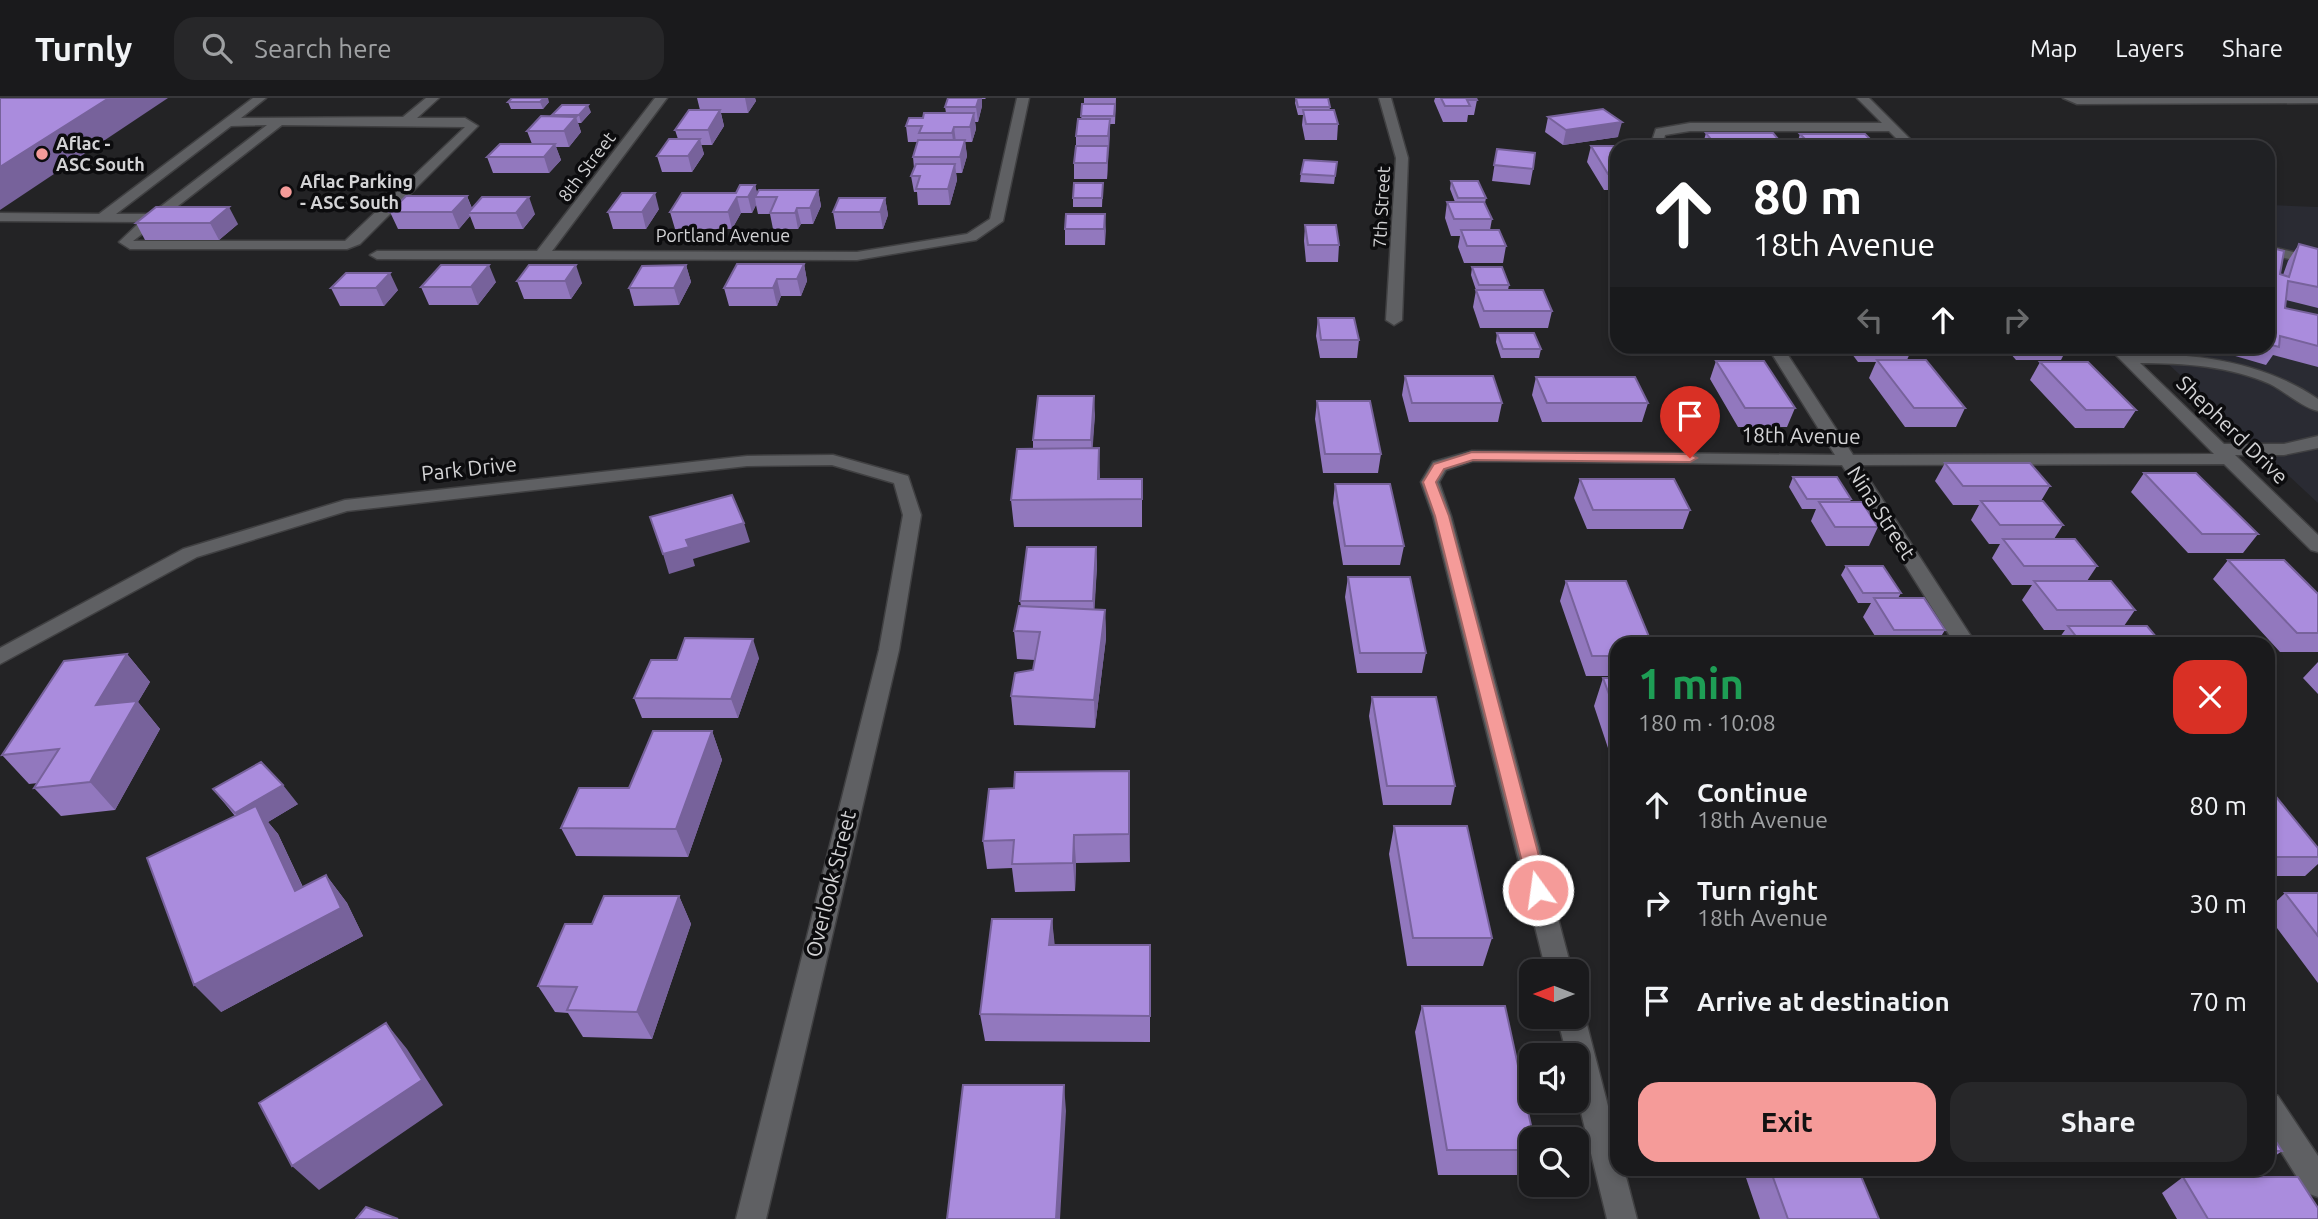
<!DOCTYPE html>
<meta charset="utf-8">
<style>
:root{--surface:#1a1a1c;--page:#272729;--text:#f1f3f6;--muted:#9fa1a3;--line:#38383b;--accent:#f59b99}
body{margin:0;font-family:Ubuntu,sans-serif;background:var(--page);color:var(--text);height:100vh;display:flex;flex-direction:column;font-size:26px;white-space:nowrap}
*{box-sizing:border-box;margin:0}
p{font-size:23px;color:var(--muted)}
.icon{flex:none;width:38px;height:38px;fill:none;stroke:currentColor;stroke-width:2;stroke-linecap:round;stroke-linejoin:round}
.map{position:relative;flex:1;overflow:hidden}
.drawer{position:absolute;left:1610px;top:539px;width:665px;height:539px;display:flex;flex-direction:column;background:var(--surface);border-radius:21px;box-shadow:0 4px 10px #0003,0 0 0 2px var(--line)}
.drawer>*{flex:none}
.banner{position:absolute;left:1610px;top:42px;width:665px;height:214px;border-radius:21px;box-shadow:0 4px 10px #0003,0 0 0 2px var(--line);background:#202124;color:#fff;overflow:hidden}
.needle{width:46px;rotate:270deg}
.tools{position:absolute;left:1519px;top:861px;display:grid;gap:14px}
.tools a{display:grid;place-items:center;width:70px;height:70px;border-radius:14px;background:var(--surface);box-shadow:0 4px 10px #0003,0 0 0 2px var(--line);font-size:35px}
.pin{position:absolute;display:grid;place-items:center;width:60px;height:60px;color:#fff;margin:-72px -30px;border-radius:50% 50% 50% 0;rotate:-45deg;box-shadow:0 0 7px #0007}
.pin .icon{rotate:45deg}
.me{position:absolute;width:77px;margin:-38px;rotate:346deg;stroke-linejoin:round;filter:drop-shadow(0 0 5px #0008)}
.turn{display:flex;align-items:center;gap:24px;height:147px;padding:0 28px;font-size:32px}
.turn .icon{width:91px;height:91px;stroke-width:2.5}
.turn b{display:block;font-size:49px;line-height:60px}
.lanes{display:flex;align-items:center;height:66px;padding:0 28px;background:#0003;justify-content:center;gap:35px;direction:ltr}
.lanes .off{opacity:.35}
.round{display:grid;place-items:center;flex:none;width:74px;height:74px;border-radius:21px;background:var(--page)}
.summary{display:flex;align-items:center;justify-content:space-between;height:119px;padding:0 28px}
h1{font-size:42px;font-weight:600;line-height:52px;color:#1e9e55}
.button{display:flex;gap:14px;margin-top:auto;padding:14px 28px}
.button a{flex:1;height:80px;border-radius:21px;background:var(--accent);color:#111;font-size:28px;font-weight:600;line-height:80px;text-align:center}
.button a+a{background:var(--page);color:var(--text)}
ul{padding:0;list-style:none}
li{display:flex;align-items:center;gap:21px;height:98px;padding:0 28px}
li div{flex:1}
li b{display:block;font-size:26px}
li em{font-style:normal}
header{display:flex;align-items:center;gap:42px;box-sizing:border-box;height:98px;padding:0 35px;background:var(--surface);border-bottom:2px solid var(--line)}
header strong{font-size:33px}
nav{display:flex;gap:38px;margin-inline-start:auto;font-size:24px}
.search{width:490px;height:63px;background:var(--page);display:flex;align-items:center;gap:18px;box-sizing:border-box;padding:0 24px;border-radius:21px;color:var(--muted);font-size:26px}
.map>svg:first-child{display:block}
</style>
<header>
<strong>Turnly</strong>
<div class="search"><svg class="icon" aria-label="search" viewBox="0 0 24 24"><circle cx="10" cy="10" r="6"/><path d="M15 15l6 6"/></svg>Search here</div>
<nav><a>Map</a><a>Layers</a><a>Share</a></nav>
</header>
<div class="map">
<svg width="2318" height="1121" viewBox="0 0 2318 1121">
<rect width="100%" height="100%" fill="#232325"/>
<path fill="#2a2b33" d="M2268 107 2318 109V405L2150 249 2268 248Z"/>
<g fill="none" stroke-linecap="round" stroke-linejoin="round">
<defs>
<path id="minor" d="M253 0H266L241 20 403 19 426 0H439L417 20H465L478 28 360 146 347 151H130L119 144 140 124 0 123V115L99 116ZM267 27 151 116H116L231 28ZM282 27 465 29 345 143H133Z
M655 0H667L552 153 857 154 967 136 990 121 1017 0H1029L1003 123 976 142 857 162 377 161 370 157 377 153H537Z
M1379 0H1391L1408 60 1402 222 1394 227 1386 222 1396 60Z
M1857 0H1869L1918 49H1905L1889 33H1690L1665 37 1662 49H1650L1656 31 1690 25H1882Z
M2063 0H2318V5L2077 6Z
M2268 148 2318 160V168L2268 156Z
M1767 248H1782L1853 357 2214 356 2107 248H2123L2130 255C2197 256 2262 263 2318 301V313C2301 309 2286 294 2270 286 2230 268 2184 265 2140 265L2224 346H2284L2318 338V350L2284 357H2235L2318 437V454L2311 452 2224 366 1860 367 1976 546H1955L1842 367 1473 363 1446 372 1439 384 1451 418 1572 873H1546L1433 418 1421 384 1433 364 1472 353 1835 357Z
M833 357 908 378 921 417 899 552 766 1121H736L879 552 903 417 894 385 832 367 747 368 347 413 197 459 0 566V550L183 451 345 402 747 358Z
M1577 909 1585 919 1617 1043V1071H1624L1637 1121H1607L1577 998V957H1567L1557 919H1577Z
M2268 994 2278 998 2318 1058V1099L2307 1095 2268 1033Z"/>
</defs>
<use href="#minor" stroke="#404042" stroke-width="3"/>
<use href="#minor" fill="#5f6063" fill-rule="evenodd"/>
</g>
<path fill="#9278be" d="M697 0H755L756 3 748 15H721L724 28 712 47H701L704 56 692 74H662L657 58 678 41 675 32 700 12Z
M948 0H986L985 1H982V8L978 24H975L976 31 972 44H965L967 58 962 75H956L957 82 950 107H918L917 94H914L911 78 914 70 913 59 918 44H908L906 28 923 20 946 15 945 9Z
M1084 0H1116L1115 26H1110L1107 81H1074V65L1076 48V38L1081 21 1084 6Z
M1296 0H1328L1330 12 1338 26 1337 42H1305L1302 27 1303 17H1298L1295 5Z
M1435 0H1476L1477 2 1474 17H1468L1467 24H1443L1434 3Z
M508 4H549L543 11H511Z
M591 14 581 25H578L581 34 569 49H556L561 62 549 75H493L487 59 532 46 527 33 553 19Z
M1548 19 1618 39 1563 47 1545 34Z
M1706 35 1785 49H1702Z
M1800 36 1878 49H1796Z
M1591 48 1617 49V117L1612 108 1616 92H1604L1587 64Z
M1497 51 1533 71 1530 87 1492 83Z
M1337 64 1334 86 1300 84 1301 76Z
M1451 83 1486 100 1485 105 1492 121 1490 132 1506 148 1503 165H1464L1458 149 1460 138H1451L1445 120 1447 104H1455L1450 91Z
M1103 85 1102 109H1073V100Z
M755 87 757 95 818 92 821 108 813 126H801L798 131H773L770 116H758L756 107 752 115H741L732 131H675L670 114 736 95Z
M467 98 472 110 535 116 523 131H475L470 118 459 131H398L390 114Z
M885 100 888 117 883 131H836L833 114Z
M659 111 646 131H613L608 114Z
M1105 116V147H1065V131Z
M136 125 238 126 219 142H145Z
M1305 127 1339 147 1338 164H1306L1304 143Z
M2299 146 2318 151V210L2286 202 2285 210 2318 217V269L2273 257 2266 267 2208 250V248H2268V149L2280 176 2283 177 2288 163Z
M804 166 807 183 801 198H781L777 208H729L724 190Z
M529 167 582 185 571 201H524L517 183Z
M686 167 691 184 679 207 634 208 629 190Z
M1472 169 1509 187 1508 192 1552 213 1548 230H1480L1473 209 1476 192 1471 177Z
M346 175 398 192 384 208H340L331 190Z
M496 184 478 207H429L421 189Z
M1318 220 1359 242 1357 260H1320L1316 238Z
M1497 235 1541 251 1539 260H1501L1496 244Z
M1692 248H1745L1743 254H1695Z
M1846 248H1913L1907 262 1965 310 1956 329H1905L1869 280 1876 264H1858Z
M2004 248H2068L2061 262H2016Z
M1716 263 1795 310 1787 329H1738L1710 281Z
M2040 264 2136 312 2124 330H2075L2030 282Z
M1405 278 1502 305 1498 324H1409L1402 297Z
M1536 279 1648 305 1642 324H1542L1532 297Z
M1317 303 1381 356 1378 375H1323L1315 321Z
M1095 316 1092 350 1100 381H1142V429H1014L1011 402 1033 351V342Z
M1945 365 2050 388 2041 403 2063 427 2054 441 2097 468 2087 483 2135 512 2124 528 2162 546H2055L2065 532H2044L2022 502 2032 487H2012L1992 460 2000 446H1989L1971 422 1979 407H1953L1935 383Z
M2144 375 2258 436 2243 455H2188L2131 394Z
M1793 379 1851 401 1850 404 1878 429 1869 448H1826L1811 423 1816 411H1802L1789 389Z
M1580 381 1690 412 1683 431H1587L1574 400Z
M1335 386 1404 448 1400 467H1343L1333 405Z
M1096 449 1097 468 1094 511 1105 512 1106 540 1095 630 1014 627 1011 598 1033 572 1035 562 1017 561 1014 533 1021 508 1020 503Z
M2228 462 2318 496V554H2280L2213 481Z
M1846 468 1901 495 1898 500 1945 532 1937 545 1953 546H1880L1863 519 1871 505H1858L1841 477Z
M1348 479 1426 555 1422 575H1357L1345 499Z
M1566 483 1617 546V578H1586L1560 503Z
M127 556 150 584 138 604 160 631 115 712 61 718 34 690 38 685 29 686 2 657Z
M759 560 738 620H642L634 600 677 562Z
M2318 564V596L2303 580Z
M1603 580H1617V677L1594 608Z
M1372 599 1455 688 1451 707H1383L1369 618Z
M712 633 722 662 688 759 576 758 561 730 629 690Z
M1129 673 1130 764 1076 765 1075 793 1015 794 1012 770 987 771 983 743 1014 690Z
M2268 689 2318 750V766L2305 778H2268Z
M213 691 298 706 268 724 278 736 303 789 326 777 347 805 363 838 221 914 235 718Z
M1394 728 1492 840 1483 868H1407L1389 756Z
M2285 795H2318V885L2268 818V811Z
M679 798 691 826 652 941 583 939 568 915 555 914 538 888 592 826Z
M1052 821 1054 847H1150V944L985 943 980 916Z
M1422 908 1531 1041V1064L1525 1077H1438L1415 934Z
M2268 1031 2282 1053 2268 1063Z
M1746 1071H1858L1879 1121H1760L1744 1074Z
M2183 1079 2318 1121H2177L2162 1095Z"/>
<path fill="#77629b" d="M109 0H168L0 112V69Z
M544 0H548L549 4 543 11 540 4Z
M745 0H755L756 3 748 15Z
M979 0H982V8L978 24 976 9Z
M588 7 591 14 581 25 579 17Z
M720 12 724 28 712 47 708 32Z
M974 15 976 31 972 44 970 29Z
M576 19 581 34 569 49 564 33Z
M1110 21V36L1109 54 1108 38Z
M1622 24 1618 39 1563 47 1566 32Z
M954 29 956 44 954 51 952 35Z
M700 41 704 56 692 74 688 58Z
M965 42 967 58 962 75 960 59Z
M555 46 561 62 549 75 544 59Z
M1108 48V64L1107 81V65Z
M955 66 957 82 950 107 948 91Z
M755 87 758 99H755L756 107 752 115 748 99Z
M818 92 821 108 813 126 810 110Z
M655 95 659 111 646 131 642 114Z
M467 98 473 114 468 115 470 118 459 131 452 114Z
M529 99 535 116 523 131 516 115Z
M737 99 741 115 732 131 728 114Z
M885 100 888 117 883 131 880 114Z
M229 109 238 126 219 142 210 125Z
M797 110 801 126 798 131 795 115Z
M1105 116 1106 133 1105 147 1104 131Z
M804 166 807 183 801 198 797 181Z
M489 167 496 184 478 207 471 189Z
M576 167 582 185 571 201 565 183Z
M686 167 691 184 679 207 674 190Z
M390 175 398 192 384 208 376 190Z
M777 181 781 198 777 208 773 190Z
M1094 298 1095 316 1092 361 1091 342Z
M1099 350 1100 378 1099 401 1098 381Z
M744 425 750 444 693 461 695 468 669 476 663 456 686 442Z
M1096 449 1097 468 1094 522 1093 503Z
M1105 512 1106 540 1095 630 1094 602Z
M753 541 759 560 738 620 731 601Z
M127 556 150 584 138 604 160 631 115 712 90 684 96 607Z
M712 633 722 662 688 759 676 731Z
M1129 673 1130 701V764L1129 736Z
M283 687 298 706 268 724 278 736 317 820 235 715Z
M1074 737 1076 765 1075 793 1073 765Z
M326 777 347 805 363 838 221 914 194 887Z
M679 798 691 826 652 941 637 914Z
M1052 821 1055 849 1049 847Z
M386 925 407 951 443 1007 319 1092 292 1068Z
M1064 987 1066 1013 1060 1121H1056Z"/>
<path fill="#aa8cdd" stroke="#77629b" stroke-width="2" d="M0 0H109L0 69Z
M512 0H544L540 4H508Z
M948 0H979L976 9H945Z
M1296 0H1328L1330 9H1298Z
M1441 0H1476L1477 2H1467L1470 8H1445Z
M1082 6H1115L1114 18H1081Z
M562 7H588L579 17H552Z
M1603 11 1622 24 1566 32 1548 19Z
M689 12H720L708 32H675Z
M1303 12H1334L1338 26H1306Z
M924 15H974L970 29H954L952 35H919L922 28H906L909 20H923Z
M541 18 576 19 564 33H527Z
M1078 21H1110L1108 38H1076Z
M1706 35H1773L1785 49H1717Z
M1800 36H1865L1878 49H1813Z
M669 41H700L688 58H657Z
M918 42H965L960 59H913Z
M500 46H555L544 59H487Z
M1076 48H1108L1107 65H1074Z
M1591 48H1629V49H1617V76H1608Z
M1497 51 1535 55 1533 71 1494 67Z
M1304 62 1337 64 1335 78 1301 76Z
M916 66H955L948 91H916L920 78H911Z
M1451 83H1478L1486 100H1458Z
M1074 85H1103L1102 100H1073Z
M740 87H755L748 99H737L728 114H670L682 95H736Z
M759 92H818L810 110H797L795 115H770L777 99H755Z
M622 95H655L642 114H608Z
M406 98H467L452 114H390Z
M482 99H529L516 115H468Z
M839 100H885L880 114H833Z
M1447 104H1484L1492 121H1454Z
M156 109H229L210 125H136Z
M1066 116H1105L1104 131H1065Z
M1305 127H1336L1339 147H1308Z
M1461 132H1499L1506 148H1467Z
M2299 146 2318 151V189L2288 183 2285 210 2318 217V248L2280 238 2279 249 2268 246V149L2284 153 2280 176 2289 179Z
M737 166H804L797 181H777L773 190H724Z
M441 167H489L471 189H421Z
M529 167H576L565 183H517Z
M686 167 674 190H629L642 168Z
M1472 169H1502L1509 187H1479Z
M346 175H390L376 190H331Z
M1476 192H1543L1552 213H1484Z
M1318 220H1354L1359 242H1321Z
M1497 235H1534L1541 251H1503Z
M1877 262H1926L1965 310H1914Z
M1716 263H1764L1795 310H1745Z
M2040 264H2088L2136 312H2086Z
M1405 278H1493L1502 305H1412Z
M1536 279H1635L1648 305H1547Z
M1038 298H1094L1091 342H1033Z
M1317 303H1370L1381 356H1325Z
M1099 350 1098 381H1142V401L1011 402 1017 351Z
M1945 365H2030L2050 388H1963Z
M2144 375H2196L2258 436H2202Z
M1793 379H1837L1851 401H1807Z
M1580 381H1674L1690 412H1593Z
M1335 386H1390L1404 448H1345Z
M732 397 744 425 686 442 689 449 663 456 650 419Z
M1981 403H2043L2063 427H2000Z
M1819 404H1862L1878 429H1835Z
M2003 441H2075L2097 468H2024Z
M1027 449H1096L1093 503H1020Z
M2228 462H2284L2318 496V535H2297Z
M1846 468H1883L1901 495H1863Z
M1348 479H1410L1426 555H1360Z
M1566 483H1626L1652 546H1617V558H1592Z
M2034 483H2111L2135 512H2057Z
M1874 500H1924L1945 532H1894Z
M1019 508 1105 512 1094 602 1011 598 1015 575 1033 572 1040 534 1014 533Z
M2068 528H2147L2162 546H2082Z
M685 540 753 541 731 601 634 600 651 562H677Z
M1902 545H1953V546H1902Z
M127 556 96 607 137 603 90 684 34 690 59 651 2 657 64 563Z
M1603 580H1617V618Z
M1372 599H1436L1455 688H1387Z
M653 633H712L676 731 561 730 579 690H629Z
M261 664 283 687 235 715 213 691Z
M1129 673V736L1074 737 1073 765 1012 766 1014 742 983 743 989 691 1014 690 1015 674Z
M2268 689 2318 750V759H2268Z
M256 708 295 793 326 777 341 810 194 887 147 760Z
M1394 728H1467L1492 840H1413Z
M2285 795H2318V838Z
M604 798H679L637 914 567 912 577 889 538 888 565 826H592Z
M992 821H1052L1049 847H1150V918L980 916Z
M1422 908H1505L1534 1041H1531V1052H1447Z
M386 925 422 982 292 1068 259 1005Z
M963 987H1064L1056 1121H947Z
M2268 1031 2282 1053H2268Z
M1770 1071H1858L1879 1121H1788Z
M2183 1079H2298L2318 1110V1121H2208Z
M366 1109 398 1121H356Z"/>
<path fill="#f59b99" stroke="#9f6563" stroke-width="2" d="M1472 354 1690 356 1697 360 1690 364 1473 362 1444 371 1436 384 1449 418 1548 792 1545 798H1532L1529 792 1435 418 1423 384 1434 366Z"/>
<g fill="#f59b99" stroke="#0c0c0e" stroke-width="2.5">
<circle cx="42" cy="56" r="7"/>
<circle cx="286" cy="94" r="7"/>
</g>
<g text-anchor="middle" stroke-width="7" stroke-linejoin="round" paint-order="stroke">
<g font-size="18" font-weight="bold" fill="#d3d3d5" stroke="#0c0c0e" text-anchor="start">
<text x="56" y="52">Aflac -<tspan x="56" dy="21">ASC South</tspan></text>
<text x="300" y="90">Aflac Parking<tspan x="300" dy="21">- ASC South</tspan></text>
</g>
<g font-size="18" fill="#d3d3d5" stroke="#0c0c0e">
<text transform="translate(587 69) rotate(-53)" y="6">8th Street</text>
<text transform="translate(1382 109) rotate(-87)" y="6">7th Street</text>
<text x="723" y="144">Portland Avenue</text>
</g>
<g font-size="21" fill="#d3d3d5" stroke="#0c0c0e">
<text transform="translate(2232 332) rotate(44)" y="7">Shepherd Drive</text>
<text transform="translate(1801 338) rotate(1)" y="7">18th Avenue</text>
<text transform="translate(469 371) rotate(-6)" y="7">Park Drive</text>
<text transform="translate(1881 415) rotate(57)" y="7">Nina Street</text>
<text transform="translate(831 786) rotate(-76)" y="7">Overlook Street</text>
</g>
</g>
</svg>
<div class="tools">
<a><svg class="needle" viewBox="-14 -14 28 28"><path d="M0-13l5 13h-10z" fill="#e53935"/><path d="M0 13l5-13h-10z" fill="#9fa1a3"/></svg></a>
<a><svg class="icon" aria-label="sound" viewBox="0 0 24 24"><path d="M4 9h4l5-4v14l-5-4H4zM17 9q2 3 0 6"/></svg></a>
<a><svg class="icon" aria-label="search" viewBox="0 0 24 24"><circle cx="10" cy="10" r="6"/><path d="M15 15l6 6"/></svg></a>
</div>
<div class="pin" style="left:1690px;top:360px;background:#d93025"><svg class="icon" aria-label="arrive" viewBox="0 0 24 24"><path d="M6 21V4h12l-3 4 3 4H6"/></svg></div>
<svg class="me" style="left:1538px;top:792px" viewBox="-20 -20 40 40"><circle r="17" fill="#f59b99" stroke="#fff" stroke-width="3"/><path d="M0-11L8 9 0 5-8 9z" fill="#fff"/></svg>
<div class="banner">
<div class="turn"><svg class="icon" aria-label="ahead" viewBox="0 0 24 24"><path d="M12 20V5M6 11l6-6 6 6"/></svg><div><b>80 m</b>18th Avenue</div></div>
<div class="lanes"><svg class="icon off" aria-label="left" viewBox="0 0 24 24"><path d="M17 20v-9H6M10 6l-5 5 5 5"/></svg><svg class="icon" aria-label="ahead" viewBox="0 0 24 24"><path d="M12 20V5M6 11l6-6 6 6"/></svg><svg class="icon off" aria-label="right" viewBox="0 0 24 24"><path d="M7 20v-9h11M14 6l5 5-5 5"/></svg></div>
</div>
<section class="drawer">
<div class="summary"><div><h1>1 min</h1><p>180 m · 10:08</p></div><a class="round" style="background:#d93025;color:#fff"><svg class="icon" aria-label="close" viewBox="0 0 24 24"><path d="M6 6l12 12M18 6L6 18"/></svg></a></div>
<ul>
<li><svg class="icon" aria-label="ahead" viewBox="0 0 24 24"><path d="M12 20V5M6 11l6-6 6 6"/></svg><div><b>Continue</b><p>18th Avenue</p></div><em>80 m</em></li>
<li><svg class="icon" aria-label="right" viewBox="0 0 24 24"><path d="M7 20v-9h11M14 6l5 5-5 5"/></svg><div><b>Turn right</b><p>18th Avenue</p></div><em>30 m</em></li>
<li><svg class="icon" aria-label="arrive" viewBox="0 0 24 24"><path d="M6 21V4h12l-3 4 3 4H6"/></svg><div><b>Arrive at destination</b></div><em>70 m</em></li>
</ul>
<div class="button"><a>Exit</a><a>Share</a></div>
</section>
</div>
